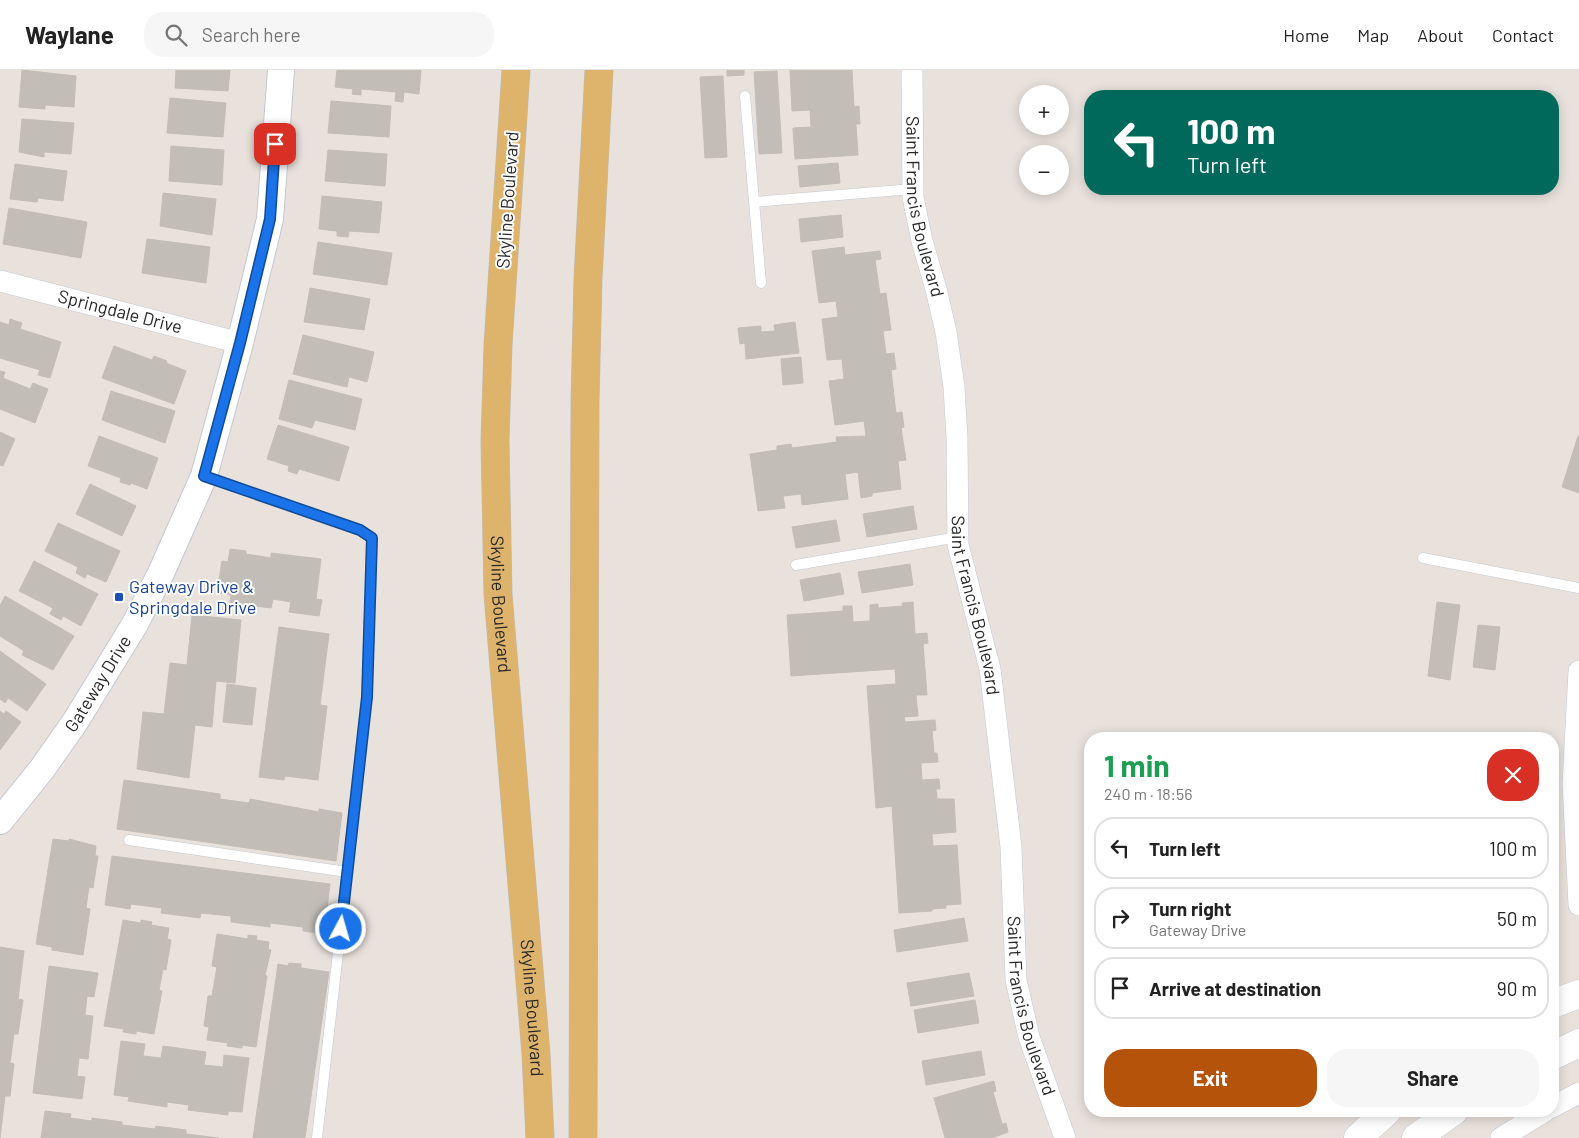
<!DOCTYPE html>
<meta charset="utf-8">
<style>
:root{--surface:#fff;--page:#f6f6f6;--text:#222;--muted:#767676;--line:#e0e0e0;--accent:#b45309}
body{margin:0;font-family:Barlow,sans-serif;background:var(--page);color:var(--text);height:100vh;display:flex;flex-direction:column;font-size:19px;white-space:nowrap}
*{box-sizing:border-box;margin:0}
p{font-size:16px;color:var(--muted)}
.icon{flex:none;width:28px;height:28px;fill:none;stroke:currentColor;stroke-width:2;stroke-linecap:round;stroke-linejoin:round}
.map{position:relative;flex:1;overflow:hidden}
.drawer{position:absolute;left:1084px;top:662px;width:475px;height:385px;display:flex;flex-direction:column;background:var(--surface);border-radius:20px;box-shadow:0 2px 12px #0003}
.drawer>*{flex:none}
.guide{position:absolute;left:1084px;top:20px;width:475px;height:105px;border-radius:20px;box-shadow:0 2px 12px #0003;background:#00695c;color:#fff;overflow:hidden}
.fabs{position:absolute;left:1019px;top:15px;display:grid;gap:10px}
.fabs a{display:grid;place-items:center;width:50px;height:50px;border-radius:50%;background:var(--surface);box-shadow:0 2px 12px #0003;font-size:25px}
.pin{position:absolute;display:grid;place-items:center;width:42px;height:42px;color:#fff;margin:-21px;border-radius:10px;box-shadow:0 2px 8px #0006}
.me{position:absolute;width:55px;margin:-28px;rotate:6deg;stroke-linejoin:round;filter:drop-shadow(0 0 4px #0008)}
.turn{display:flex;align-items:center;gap:18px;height:105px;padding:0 20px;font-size:22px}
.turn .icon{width:65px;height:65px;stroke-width:2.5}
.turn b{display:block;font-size:35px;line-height:42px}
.round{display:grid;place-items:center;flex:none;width:52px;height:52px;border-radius:20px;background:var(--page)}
.overview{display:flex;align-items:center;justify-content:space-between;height:85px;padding:0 20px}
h1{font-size:30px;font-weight:700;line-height:38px;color:#1e9e55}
.primary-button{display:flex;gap:10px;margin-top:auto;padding:10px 20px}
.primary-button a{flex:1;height:58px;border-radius:20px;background:var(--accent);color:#fff;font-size:20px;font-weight:700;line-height:58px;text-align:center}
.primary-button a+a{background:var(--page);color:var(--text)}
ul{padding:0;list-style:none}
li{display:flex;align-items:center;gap:15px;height:62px;margin:0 10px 8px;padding:0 10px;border:2px solid var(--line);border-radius:20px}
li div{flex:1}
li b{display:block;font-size:19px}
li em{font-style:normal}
header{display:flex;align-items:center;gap:30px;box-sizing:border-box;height:70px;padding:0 25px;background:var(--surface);border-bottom:1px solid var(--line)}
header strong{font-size:24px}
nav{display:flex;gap:28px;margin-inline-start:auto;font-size:18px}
.search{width:350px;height:45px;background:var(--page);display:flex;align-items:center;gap:12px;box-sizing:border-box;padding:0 18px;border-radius:20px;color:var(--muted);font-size:19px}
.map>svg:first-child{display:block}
</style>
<header>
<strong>Waylane</strong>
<div class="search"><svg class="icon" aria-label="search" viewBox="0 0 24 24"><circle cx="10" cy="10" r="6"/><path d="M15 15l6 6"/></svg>Search here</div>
<nav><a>Home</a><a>Map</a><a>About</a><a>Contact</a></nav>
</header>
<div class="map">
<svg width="1579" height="1068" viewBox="0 0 1579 1068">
<rect width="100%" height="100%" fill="#e9e1dc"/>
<path fill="#c2bdb7" stroke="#c4bdb6" d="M22 0 76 6 74 37 45 35V39L19 37Z
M176 0H230L228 21 175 18Z
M337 0H421L419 24 404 22 403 32 395 31 396 22 361 19V25L352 24 353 19 335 17Z
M727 0H744V5L727 6Z
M790 0H852L854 37 859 36 860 54H856L858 85 795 89 793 58 811 57 810 40 792 41Z
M777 1 782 83 759 84 754 2Z
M723 6 727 87 705 88 700 7Z
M170 28 226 33 223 67 167 63Z
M331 31 391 36 389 67 328 63Z
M22 49 74 53 71 84 44 82V87L19 82Z
M171 76 224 80 222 115 169 111Z
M328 80 387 84 385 116 325 111Z
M838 93 840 113 800 117 798 96Z
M15 94 67 101 63 131 38 128 37 132 10 129Z
M163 123 216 129 212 165 160 156Z
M322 126 382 132 379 163 349 161 348 167 337 166V161L319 159Z
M9 138 87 152 81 188 3 174Z
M841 145 843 167 801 172 799 149Z
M147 169 210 177 206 213 142 203Z
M318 172 392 183 387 215 313 204Z
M844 177 845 185 880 181 881 189 875 190 880 224 886 223 891 260 883 261 886 284 894 283 896 299 891 300 896 343 902 342 904 357 901 358 906 390 898 391 901 419 872 423V426L861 428 858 402 845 404 848 429 802 435 801 424 783 426 785 438 758 441 750 384 777 380V376L791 374 792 378 837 372 836 367 866 366 864 351 835 355 829 311 844 309 842 289 827 290 822 249 838 247 836 231 819 233 812 181Z
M310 218 370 229 364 260 304 252Z
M10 249 22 253 20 259 61 272 50 308 38 305 40 300 0 288V252L9 255Z
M795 252 799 283 746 289 745 273 740 274 738 258 761 256V262L775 261 774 255Z
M303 265 374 282 367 312 349 307 347 317 293 304Z
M114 276 152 290 154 286 167 291 166 293 186 301 174 334 102 308Z
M801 287 803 313 783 315 781 289Z
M0 301 5 302 3 308 30 319 33 313 48 319 35 353 0 339Z
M289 310 362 329 355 360 315 350 312 358 279 349Z
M111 321 175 341 165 373 102 350Z
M278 355 349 377 339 411 299 399 297 404 288 401 289 396 267 389Z
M0 362 15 369 3 396 0 395Z
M99 366 158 388 147 419 131 413 130 415 120 412 121 408 88 396Z
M1578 366H1579V423L1562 417Z
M90 414 136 436 122 466 76 444Z
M913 436 917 459 867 467 863 444Z
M836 450 840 471 796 478 792 457Z
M58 453 120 481 106 512 87 504 85 508 76 503 78 497 45 481Z
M230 479 246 481V484L271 488V483L321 489 316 529 322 530 319 546 289 542 291 532 273 529 271 538 230 533 231 525 217 523 222 491 228 492Z
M34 491 98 524 81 556 63 546 61 550 50 544 53 538 19 521Z
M910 494 913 515 862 523 858 502Z
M840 503 844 524 804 531 800 510Z
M5 526 74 566 53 600 22 585 24 581 0 566V536Z
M913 532 915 564 927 563 928 573 923 574 927 625H916L918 646 904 647 905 652 935 650 936 660 932 661 934 683H937L938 692 921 693 922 710 939 709 940 719H936L937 729H954L956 762 932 764 933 776 957 775 961 834 946 835V838L932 839V841L899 843 892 736 876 738 867 616 896 614 895 599 791 606 787 545 843 541V536H852L853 552 870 551V535L878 534V538L903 536 902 533Z
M1437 532 1460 535 1450 610 1428 606Z
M192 545 241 550 235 613 216 611 212 657 195 655 189 708 137 699 143 642 164 644 170 593 187 595Z
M1478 555 1500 557 1495 600 1473 597Z
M279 557 329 564 320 635 327 636 318 710 285 706 284 710 259 707Z
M0 581 46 614 27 641 8 628 5 633 0 629Z
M227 614 256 618 252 655 223 652Z
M0 641 4 644 6 641 21 652 0 680Z
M124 710 220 724V729L249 733 250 729 319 742V739L342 743 336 791 117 759Z
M53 769 69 771V769L96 776 95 786H98L93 818 89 817 86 838 90 839 83 885 52 880V877L36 874Z
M112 786 330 814 324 864 303 861V857L270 853V857L231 852V846L201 843 200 848 161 843 162 838 131 834 130 839 105 835Z
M964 848 968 871 897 882 894 860Z
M123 850 141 853V850L152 852 151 855 169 858 167 869 171 870 166 900 163 899 159 920 162 921 154 964 136 961V964L123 962 124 959 104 956Z
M217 864 248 869V865L257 866 256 870 269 872 268 879 271 880 265 905 267 906 256 977 242 975V978L227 976 228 973 207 970 209 957 204 956 208 926H212L217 897 212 896Z
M0 877 24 881 18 929 23 930 18 964H14L10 993 14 994 10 1026H5L0 1068Z
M289 893 301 894V898L329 902 305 1068H253L278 894 288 896Z
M49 896 98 903 94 927 87 926 85 945 93 946 88 989 79 988 77 1006 85 1007 82 1029 33 1023Z
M969 903 974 926 911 936 907 913Z
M975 930 979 953 918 963 914 940Z
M121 971 145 974 143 986 161 988 163 976 206 982 204 995 223 997 224 985 249 988 242 1042 228 1041V1045L188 1040 189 1035 167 1032V1037L128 1031 129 1027 114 1025Z
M981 981 985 1005 926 1015 922 991Z
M994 1011 996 1021 993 1022 1002 1054 1006 1053 1008 1062 992 1068H945L934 1028Z
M45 1041 71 1044 70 1048 92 1051V1048L122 1052V1055L155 1059 156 1056 186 1060V1064L219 1068H41Z"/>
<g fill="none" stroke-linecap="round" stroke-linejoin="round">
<defs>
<path id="service" d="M745 26 761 213
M754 132 913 119
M205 406 360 460 372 468 367 627 317 1068
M1423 488 1579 518
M796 495 958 467
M129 770 347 802"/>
<g id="minor">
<path id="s1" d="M912 0 913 127 922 171 936 219 946 262 954 317 957 368 958 475 990 599 1011 777 1016 910 1029 967 1065 1068"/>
<path id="s2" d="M0 211 240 273"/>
<path d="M1579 601 1573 714 1579 835"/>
<path d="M1552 1037 1579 1023"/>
<path d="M1501 1068 1545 1041"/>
</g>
<g id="tertiary">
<path id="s3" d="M0 751 42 699 75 652 135 554 161 503 204 406 240 273 270 149 281 0"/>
</g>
<path id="secondary" d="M1552 934 1579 924
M1552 986 1579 973
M1358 1068 1387 1041
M1416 1068 1454 1041"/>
<g id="primary">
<path id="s4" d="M516 0 498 275 495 371 498 524 536 984 540 1068"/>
<path d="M583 1068 585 332 588 209 599 0"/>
</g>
</defs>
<use href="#service" stroke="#c3c8d0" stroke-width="11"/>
<use href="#minor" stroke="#c3c8d0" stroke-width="22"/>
<use href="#tertiary" stroke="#c3c8d0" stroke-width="28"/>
<use href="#secondary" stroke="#c3c8d0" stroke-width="29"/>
<use href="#primary" stroke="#bebebe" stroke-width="29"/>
<use href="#service" stroke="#fff" stroke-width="10"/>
<use href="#minor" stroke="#fff" stroke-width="21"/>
<use href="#tertiary" stroke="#fff" stroke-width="26"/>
<use href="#secondary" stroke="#fff" stroke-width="28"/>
<use href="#primary" stroke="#deb36b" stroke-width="28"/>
</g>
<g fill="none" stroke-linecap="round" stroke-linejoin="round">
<defs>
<path id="route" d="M275 74 270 149 240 273 204 406 360 460 372 468 367 627 341 859"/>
</defs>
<use href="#route" stroke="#114b97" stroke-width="12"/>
<use href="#route" stroke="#1a73e8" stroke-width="9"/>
</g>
<rect fill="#1a4fb4" stroke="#fff" stroke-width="2" x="114" y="522" width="10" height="10" rx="2.5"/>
<g text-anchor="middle" stroke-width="4" stroke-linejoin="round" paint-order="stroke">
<g font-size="18" fill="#282828" stroke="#fff">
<text transform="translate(508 130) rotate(-86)" y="6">Skyline Boulevard</text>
<text dy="6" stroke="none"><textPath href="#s1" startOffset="138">Saint Francis Boulevard</textPath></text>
<text dy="6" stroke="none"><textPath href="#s2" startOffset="124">Springdale Drive</textPath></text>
<text dy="6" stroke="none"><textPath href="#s4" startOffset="535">Skyline Boulevard</textPath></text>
<text dy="6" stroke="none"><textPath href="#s1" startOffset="542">Saint Francis Boulevard</textPath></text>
<text dy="6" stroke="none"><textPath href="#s3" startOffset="169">Gateway Drive</textPath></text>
<text dy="6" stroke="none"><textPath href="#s1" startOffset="948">Saint Francis Boulevard</textPath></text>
<text dy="6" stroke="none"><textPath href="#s4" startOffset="940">Skyline Boulevard</textPath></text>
</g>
<g font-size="18" fill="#164399" stroke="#fff" text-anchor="start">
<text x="129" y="523">Gateway Drive &amp;<tspan x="129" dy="21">Springdale Drive</tspan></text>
</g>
</g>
</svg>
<div class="fabs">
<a>+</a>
<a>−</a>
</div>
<div class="pin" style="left:275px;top:74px;background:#d93025"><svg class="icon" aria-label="arrive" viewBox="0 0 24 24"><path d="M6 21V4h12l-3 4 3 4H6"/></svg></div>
<svg class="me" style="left:341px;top:859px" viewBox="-20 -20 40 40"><circle r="17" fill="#1a73e8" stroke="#fff" stroke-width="3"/><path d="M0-11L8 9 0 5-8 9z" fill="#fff"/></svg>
<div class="guide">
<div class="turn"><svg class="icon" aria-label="left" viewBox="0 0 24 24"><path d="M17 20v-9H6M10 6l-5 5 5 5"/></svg><div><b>100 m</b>Turn left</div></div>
</div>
<section class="drawer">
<div class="overview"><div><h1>1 min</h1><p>240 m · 18:56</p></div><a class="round" style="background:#d93025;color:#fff"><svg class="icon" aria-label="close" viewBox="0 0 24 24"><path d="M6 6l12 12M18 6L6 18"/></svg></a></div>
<ul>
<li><svg class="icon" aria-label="left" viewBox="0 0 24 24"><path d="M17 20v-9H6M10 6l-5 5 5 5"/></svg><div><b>Turn left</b></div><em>100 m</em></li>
<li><svg class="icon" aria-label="right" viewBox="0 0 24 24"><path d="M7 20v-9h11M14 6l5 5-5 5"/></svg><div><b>Turn right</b><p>Gateway Drive</p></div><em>50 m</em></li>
<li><svg class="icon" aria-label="arrive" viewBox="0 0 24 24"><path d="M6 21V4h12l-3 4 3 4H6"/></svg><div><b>Arrive at destination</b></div><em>90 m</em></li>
</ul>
<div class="primary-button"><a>Exit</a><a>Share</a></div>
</section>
</div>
